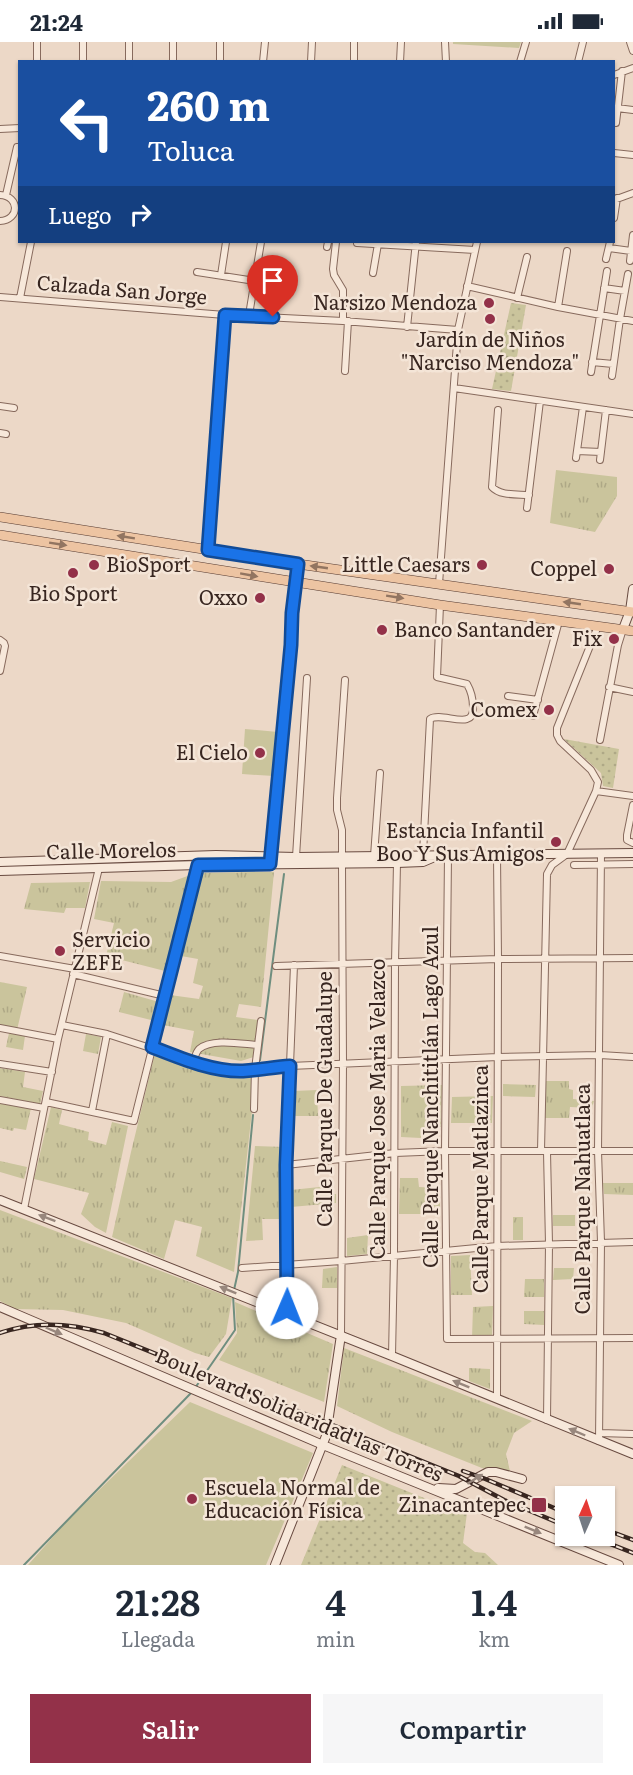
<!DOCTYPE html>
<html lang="es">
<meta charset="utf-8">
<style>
:root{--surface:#fff;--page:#f6f6f7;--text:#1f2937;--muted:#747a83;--accent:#933149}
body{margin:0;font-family:Literata,serif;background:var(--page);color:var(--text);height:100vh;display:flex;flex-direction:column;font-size:22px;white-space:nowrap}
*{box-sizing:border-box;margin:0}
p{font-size:20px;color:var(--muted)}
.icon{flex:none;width:33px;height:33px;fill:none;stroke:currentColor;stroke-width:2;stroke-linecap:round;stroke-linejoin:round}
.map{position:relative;height:1523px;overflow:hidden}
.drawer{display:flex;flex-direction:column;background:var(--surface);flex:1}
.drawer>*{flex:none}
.top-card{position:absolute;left:18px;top:18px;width:597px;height:183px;border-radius:0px;box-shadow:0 2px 4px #0004;background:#1a4fa0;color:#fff;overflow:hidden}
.needle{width:39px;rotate:3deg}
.controls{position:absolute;left:555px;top:1444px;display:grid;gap:12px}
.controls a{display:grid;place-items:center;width:60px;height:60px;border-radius:0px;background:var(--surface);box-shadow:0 2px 4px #0004;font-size:30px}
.pin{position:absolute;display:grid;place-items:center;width:51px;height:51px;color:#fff;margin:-62px -26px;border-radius:50% 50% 50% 0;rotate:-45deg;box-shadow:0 0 6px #0007}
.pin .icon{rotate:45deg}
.me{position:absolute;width:66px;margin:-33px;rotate:1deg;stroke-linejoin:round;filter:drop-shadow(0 0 4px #0008)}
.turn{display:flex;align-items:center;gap:21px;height:126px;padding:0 30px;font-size:27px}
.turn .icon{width:78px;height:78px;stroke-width:2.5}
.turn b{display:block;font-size:42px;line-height:51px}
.then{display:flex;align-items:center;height:57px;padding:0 30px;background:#0003;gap:12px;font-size:22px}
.eta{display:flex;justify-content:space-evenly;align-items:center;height:102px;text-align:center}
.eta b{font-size:36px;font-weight:600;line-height:42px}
.primary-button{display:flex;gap:12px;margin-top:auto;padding:12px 30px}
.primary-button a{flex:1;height:69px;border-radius:0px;background:var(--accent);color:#fff;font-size:24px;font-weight:600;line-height:69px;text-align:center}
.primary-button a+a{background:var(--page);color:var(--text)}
.status{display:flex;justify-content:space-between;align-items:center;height:42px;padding:0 30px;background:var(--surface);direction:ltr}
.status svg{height:16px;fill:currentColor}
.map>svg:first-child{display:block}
</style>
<div class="status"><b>21:24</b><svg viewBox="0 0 49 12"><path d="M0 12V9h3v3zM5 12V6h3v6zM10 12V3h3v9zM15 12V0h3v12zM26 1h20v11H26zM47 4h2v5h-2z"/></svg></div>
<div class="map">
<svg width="633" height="1523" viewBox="0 0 633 1523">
<defs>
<pattern id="grass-tufts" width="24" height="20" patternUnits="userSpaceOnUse" patternTransform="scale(1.5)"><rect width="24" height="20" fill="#cac49c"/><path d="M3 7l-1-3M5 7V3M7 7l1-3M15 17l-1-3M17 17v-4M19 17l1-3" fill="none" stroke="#aea886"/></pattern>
<pattern id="park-dots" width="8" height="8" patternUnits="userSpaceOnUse" patternTransform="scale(1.5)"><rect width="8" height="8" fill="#cac49c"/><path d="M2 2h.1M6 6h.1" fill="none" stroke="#aea886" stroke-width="1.8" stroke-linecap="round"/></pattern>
</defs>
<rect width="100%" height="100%" fill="#ecd8c7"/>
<path fill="url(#grass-tufts)" d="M556 428 617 435V454L595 490 550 481Z
M254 830H274L261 965 239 962 236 975 258 978 257 1014 241 1019 190 1010 194 989 163 983 170 953 199 957 203 944 193 941 198 917 181 914 199 831Z
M193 832 165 929 106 914 114 881 94 877 101 839 171 840Z
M90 840 85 866H66L64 871 24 867 31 841Z
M0 940 27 945 17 988 0 983Z
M124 950 159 960 155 979 119 970Z
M9 991 25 994 23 1008 6 1005Z
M86 992 101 995 98 1012 83 1009Z
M155 1011 188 1021 247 1030 257 1024 234 1230 196 1214 202 1185 175 1178 164 1217 112 1195 131 1110Z
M0 1026 25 1030 23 1045 43 1049 40 1062 0 1054Z
M546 1039H569V1047L573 1048V1057L594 1059 592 1066 570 1065 569 1076H545Z
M503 1042 536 1043 535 1055 503 1054Z
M442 1043 441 1085 421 1086V1096L401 1095V1044Z
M317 1048 318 1074H293L294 1049Z
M493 1054 492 1081H451L452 1055Z
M0 1060 31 1066 26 1088 14 1086 13 1089 0 1086Z
M51 1065 62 1068 59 1082 89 1090 88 1098 106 1103 112 1080 128 1084 106 1191 95 1185 81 1172 89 1151 34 1137Z
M255 1104 284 1105 283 1177H262L263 1198 246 1199Z
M0 1119 27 1125 24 1137 0 1130Z
M400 1136H418L419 1145 440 1146V1172H399Z
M603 1141H633V1153L604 1152Z
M329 1144V1152H336V1161L291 1165V1148Z
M0 1168 232 1256 226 1292 209 1315 195 1311 126 1281 63 1268 14 1267 0 1259Z
M553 1173H575V1184H553Z
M513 1175H523V1198H513Z
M368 1193 367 1212 347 1214V1196Z
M470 1213 472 1253H451V1214Z
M337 1225V1246H322L323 1227Z
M554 1226H574L573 1237 553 1238Z
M525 1237H544V1255H524Z
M235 1260 333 1302 324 1360 219 1318 237 1291Z
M493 1264 492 1295 472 1296 473 1265Z
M524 1269H544V1283L524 1282Z
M344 1306 532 1379 514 1391 506 1412 512 1438 392 1390 337 1364Z
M469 1326 490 1327V1347L469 1339Z"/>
<path fill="url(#park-dots)" d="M511 261 526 263 511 349 492 347Z
M564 697 619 707 613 746 603 744 601 731Z
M342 1423 434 1460 467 1471 463 1501 475 1510 485 1511 498 1523H301Z"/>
<path fill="#cac49c" d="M453 0H521L519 6 453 2Z
M245 687 278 690 274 734 242 732Z
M190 1360 313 1411 266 1523H28L68 1478Z"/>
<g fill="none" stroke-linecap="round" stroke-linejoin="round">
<path stroke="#6f8e7f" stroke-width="2" d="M260 1018 284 832
M234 1248 238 1230 253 1073
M195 1346 235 1288 233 1253
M24 1523 191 1351"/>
<defs>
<path id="street" d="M129 0V20
M173 0V20
M220 0V20
M354 0V20
M445 0 446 20
M630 0 633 9
M37 20V0
M83 20V0
M263 20 265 0
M311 20 312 0
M400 20 401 0
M520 20 526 0
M578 20 583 0
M614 33 633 26
M617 66 633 68
M616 81 622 29
M0 87 20 86
M614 111 633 113
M0 153C20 154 20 178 0 179
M6 153 17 105
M614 158 633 151
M614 176 617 156
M336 200 333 227 334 233 343 248V279
M357 201 475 208
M327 205 328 200
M609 206 631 209
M606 217 610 200
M630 219 633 193
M197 230 255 239
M373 231 378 202
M221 233 226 200
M467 244 558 265 633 279
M604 246 625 249
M0 255 225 273 343 279 458 288
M20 256 31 200
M517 256 527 215
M558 265 567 209
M249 273 261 200
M407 285 416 200
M592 320 613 322
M345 329 348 279
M591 330 607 229
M612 334 620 277 628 232
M454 346 633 372
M0 364 14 366
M498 368 492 445C500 454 517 452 529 453
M0 391 6 392
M577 409 601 410
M576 416 583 365
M600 418 606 368
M527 466 540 359
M208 508 225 273
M439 542 458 288 477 200
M0 598 4 601 5 604 0 629
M609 645 633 650
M508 654 538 658
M533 674 559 579
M600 698 618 603 623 587
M596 749 633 754
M633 763 627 793V798L633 801
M423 812 430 677C442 669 475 690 473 665 473 658 471 649 467 642L437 635 440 563
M448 813 445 1109 447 1297 633 1296
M342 814V788L337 768V756L345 638
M374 814 380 731
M296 815 307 636
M271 817 291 603 292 571 298 522
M574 823 633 822
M0 914 75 927
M276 924 498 917 633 916
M73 932 165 954
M62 983 107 992 206 1024 243 1029 290 1024 498 1015 600 1013 633 1015
M0 986 58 997
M193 1020C195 1015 196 1010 199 1007 212 996 242 1002 257 1003
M0 1022 52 1030
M0 1058 44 1066
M46 1060 134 1079 198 823
M254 1067 255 1027 261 979
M92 1069 107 992
M541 1109 547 832 552 823 567 812 596 749 598 740 591 728 560 699 557 693V686L598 584
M547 1110 549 1202 547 1378
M286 1123 395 1111 445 1109H633
M24 1167 58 997 99 826
M242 1226 341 1219 497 1204 633 1200
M287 1272 286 1123 294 923
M341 1293 343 1022 342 822
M392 1314 394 1214 395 921 397 821
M497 1357 498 917 497 813
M600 1391 633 1392
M599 1399 601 1200 598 1109 601 812"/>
<path id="secondary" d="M623 587 630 569 633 547
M0 820 216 813 296 815 633 811
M0 829 198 823 397 821 423 820 437 814
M0 1158 392 1314 633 1412
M0 1265 323 1403 619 1523
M438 1446 456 1447 488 1430H496L522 1437
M275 1523 326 1394 341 1293"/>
<path id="primary" d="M0 475 298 522 633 570
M0 493 440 563 633 589"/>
</defs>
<use href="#street" stroke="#876a5d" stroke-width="8"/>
<use href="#secondary" stroke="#694b41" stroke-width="10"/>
<use href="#primary" stroke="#553a31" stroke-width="10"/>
<use href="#street" stroke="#f7e8da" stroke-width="6"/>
<use href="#secondary" stroke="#f7e8da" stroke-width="8"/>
<use href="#primary" stroke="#edc4a2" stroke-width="9"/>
<defs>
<path id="rail" d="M0 1291C34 1279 70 1281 104 1291L459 1434 504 1458 566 1484
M463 1429 483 1436 566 1471
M604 1487 633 1498
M590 1494 633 1511"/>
</defs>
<use href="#rail" stroke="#382620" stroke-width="4.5"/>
<use href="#rail" stroke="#f4e5d7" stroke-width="2" stroke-dasharray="7" stroke-linecap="butt"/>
</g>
<defs><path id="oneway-solid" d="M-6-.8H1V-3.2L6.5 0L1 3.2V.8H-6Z" transform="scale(1.5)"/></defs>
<g fill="#927561">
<use href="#oneway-solid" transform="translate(126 495) rotate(-171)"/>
<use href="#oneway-solid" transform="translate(58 502) rotate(9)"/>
<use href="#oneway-solid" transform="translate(319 525) rotate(-172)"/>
<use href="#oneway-solid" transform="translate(249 533) rotate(10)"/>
<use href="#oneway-solid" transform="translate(395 555) rotate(9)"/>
<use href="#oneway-solid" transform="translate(572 561) rotate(-172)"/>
</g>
<g fill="#98877d">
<use href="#oneway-solid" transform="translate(47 1176) rotate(-159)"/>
<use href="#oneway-solid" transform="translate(228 1248) rotate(-158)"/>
<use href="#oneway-solid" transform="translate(54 1289) rotate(23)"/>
<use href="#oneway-solid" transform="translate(461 1342) rotate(-158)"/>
<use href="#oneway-solid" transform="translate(577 1390) rotate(-157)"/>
<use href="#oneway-solid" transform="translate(475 1437) rotate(-32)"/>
<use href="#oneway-solid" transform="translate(533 1488) rotate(22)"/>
</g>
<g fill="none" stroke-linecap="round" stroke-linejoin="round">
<defs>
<path id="route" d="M273 275 225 273 208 508 298 522 292 571 291 603 270 822 198 823 152 1005C180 1016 213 1030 243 1029 259 1028 275 1025 290 1024L286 1123 287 1266"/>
</defs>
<use href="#route" stroke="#114b97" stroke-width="15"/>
<use href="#route" stroke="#1a73e8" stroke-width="10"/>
</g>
<g fill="#933149" stroke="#f4e5d7" stroke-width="2">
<circle cx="489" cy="261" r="6"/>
<circle cx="490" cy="277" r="6"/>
<circle cx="94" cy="523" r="6"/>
<circle cx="482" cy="523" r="6"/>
<circle cx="609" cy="527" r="6"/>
<circle cx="73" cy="531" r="6"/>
<circle cx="260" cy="556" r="6"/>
<circle cx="382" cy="588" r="6"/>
<circle cx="614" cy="597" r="6"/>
<circle cx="549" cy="668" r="6"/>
<circle cx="260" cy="711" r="6"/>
<circle cx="556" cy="800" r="6"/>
<circle cx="60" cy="909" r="6"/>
<circle cx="192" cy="1457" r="6"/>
<rect x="531" y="1455" width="16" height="16" rx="3"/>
</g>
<g text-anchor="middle" stroke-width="5" stroke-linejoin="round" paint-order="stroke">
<g font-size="20" fill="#382620" stroke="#f4e5d7">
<text transform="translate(122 248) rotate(5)" y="7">Calzada San Jorge</text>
<text transform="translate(111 809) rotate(-1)" y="7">Calle Morelos</text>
<text transform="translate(431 1055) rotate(-90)" y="7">Calle Parque Nanchititlán Lago Azul</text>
<text transform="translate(325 1057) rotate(-90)" y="7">Calle Parque De Guadalupe</text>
<text transform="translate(378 1067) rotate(-90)" y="7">Calle Parque Jose Maria Velazco</text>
<text transform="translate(481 1137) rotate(-90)" y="7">Calle Parque Matlazinca</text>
<text transform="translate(583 1157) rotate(-90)" y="7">Calle Parque Nahuatlaca</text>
<text transform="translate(299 1373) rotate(23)" y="7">Boulevard Solidaridad las Torres</text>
</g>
<g font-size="20" fill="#382620" stroke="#f4e5d7" text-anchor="end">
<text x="477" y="268">Narsizo Mendoza</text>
<text x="490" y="305" text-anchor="middle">Jardín de Niños<tspan x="490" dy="23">"Narciso Mendoza"</tspan></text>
<text x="106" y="530" text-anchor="start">BioSport</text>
<text x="470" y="530">Little Caesars</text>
<text x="597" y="534">Coppel</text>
<text x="73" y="559" text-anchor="middle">Bio Sport</text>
<text x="248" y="563">Oxxo</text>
<text x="394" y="595" text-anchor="start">Banco Santander</text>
<text x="602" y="604">Fix</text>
<text x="537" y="675">Comex</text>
<text x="248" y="718">El Cielo</text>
<text x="544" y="796">Estancia Infantil<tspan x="544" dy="23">Boo Y Sus Amigos</tspan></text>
<text x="72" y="905" text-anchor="start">Servicio<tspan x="72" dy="23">ZEFE</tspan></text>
<text x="204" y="1453" text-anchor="start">Escuela Normal de<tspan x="204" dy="23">Educación Física</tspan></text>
<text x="526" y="1470">Zinacantepec</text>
</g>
</g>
</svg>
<div class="controls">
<a><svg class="needle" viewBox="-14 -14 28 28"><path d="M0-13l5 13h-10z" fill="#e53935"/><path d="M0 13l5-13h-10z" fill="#747a83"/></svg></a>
</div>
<div class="pin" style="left:273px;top:275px;background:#d93025"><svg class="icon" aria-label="arrive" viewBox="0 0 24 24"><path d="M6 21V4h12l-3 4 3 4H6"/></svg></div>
<svg class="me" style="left:287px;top:1266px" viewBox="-20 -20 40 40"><circle r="19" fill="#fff"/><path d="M0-13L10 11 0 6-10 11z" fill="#1a73e8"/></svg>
<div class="top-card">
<div class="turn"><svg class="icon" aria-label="left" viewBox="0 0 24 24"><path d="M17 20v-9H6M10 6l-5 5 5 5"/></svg><div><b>260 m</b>Toluca</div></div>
<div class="then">Luego<svg class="icon" aria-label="right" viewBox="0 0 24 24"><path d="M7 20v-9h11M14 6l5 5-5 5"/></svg></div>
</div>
</div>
<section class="drawer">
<div class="eta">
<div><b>21:28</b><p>Llegada</p></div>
<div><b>4</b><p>min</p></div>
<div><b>1.4</b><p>km</p></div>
</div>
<div class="primary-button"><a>Salir</a><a>Compartir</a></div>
</section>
